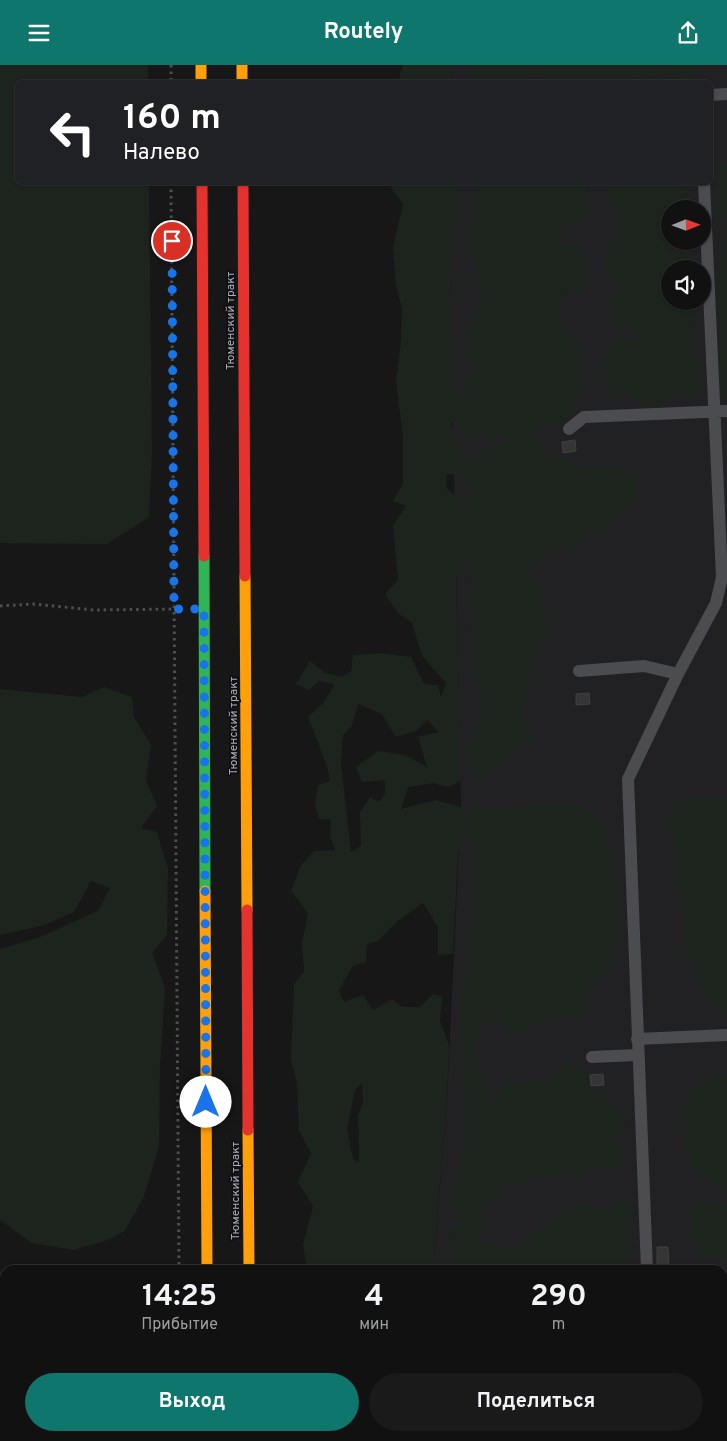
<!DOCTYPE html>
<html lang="ru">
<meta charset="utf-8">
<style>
:root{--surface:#111;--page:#1a1a1a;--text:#f1f3f6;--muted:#9c9d9f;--line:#303131;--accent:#0f766e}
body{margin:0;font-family:Overpass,sans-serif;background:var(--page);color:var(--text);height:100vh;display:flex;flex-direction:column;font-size:19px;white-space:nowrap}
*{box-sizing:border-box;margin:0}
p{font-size:16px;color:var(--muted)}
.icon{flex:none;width:28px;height:28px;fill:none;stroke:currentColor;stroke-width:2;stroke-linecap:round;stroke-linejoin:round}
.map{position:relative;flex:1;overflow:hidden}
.details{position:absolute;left:0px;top:1200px;width:728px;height:176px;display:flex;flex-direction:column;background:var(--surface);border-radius:15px 15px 0 0;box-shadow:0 1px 4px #0004,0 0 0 1px var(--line)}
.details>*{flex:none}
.guide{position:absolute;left:15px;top:15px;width:698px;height:105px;border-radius:8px;box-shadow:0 1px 4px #0004,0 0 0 1px var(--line);background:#202124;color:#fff;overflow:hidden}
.needle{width:32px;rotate:89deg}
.fabs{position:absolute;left:661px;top:135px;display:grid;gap:10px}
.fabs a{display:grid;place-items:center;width:50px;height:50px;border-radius:50%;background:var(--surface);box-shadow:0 1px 4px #0004,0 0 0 1px var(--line);font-size:25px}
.pin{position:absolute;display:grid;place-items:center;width:42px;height:42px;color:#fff;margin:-21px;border:2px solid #fff;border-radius:50%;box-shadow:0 1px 5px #0007}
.me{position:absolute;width:55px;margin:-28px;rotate:0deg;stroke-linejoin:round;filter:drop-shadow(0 0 4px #0008)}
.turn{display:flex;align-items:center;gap:18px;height:105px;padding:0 25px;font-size:22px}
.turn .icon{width:65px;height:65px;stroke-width:2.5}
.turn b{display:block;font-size:35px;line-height:42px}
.eta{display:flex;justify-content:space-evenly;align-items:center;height:85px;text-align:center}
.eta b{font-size:30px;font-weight:700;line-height:35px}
.action{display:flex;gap:10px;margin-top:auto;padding:10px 25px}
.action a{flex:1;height:58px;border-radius:30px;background:var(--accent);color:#fff;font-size:20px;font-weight:700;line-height:58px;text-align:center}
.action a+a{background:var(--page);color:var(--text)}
header{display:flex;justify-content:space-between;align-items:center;height:65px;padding:0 25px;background:var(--accent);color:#fff;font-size:22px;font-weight:700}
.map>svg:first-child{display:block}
</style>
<header><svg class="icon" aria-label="menu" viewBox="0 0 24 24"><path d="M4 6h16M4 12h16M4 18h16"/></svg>Routely<svg class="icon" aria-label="share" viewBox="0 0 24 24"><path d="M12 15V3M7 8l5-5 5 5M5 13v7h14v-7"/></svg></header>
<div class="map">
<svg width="727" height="1376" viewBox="0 0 727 1376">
<rect width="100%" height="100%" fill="#171717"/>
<path fill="#212123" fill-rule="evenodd" d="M446 0H727V1376H418V1371H722V1205H433L447 1034 461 742 448 118H710V18L446 17ZM670 144H702V176H670ZM670 204H702V236H670Z"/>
<path fill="#1d241e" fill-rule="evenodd" d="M0 0H148V17L18 18V118H149L152 387 149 452 107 479 0 478Z
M403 0H453L451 17H398Z
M471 0H708L682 8 608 17H550L534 7 523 17 475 18Z
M727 99V333L721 328 717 293 723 271 714 231 726 168 716 147 715 107Z
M394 118H458V148L450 213 454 321 462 337 465 322 477 303 470 291 469 265 481 240 475 198 467 191 469 165 477 127 473 118H584L588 125 585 156 564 160 559 179 584 186 589 209 583 232 561 221 559 250 569 273 583 282V323L572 351 535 364 543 386 572 401 617 400 639 411V433L602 466 585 467 583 477 558 484 528 504 542 530 550 567 534 590 523 656 535 674 509 689 503 701 474 711 467 687 480 659 481 622 474 602 470 537 472 503 460 500 456 512 461 716 448 722 433 718 408 722 401 744 436 735 461 742 468 758 475 743 573 739 596 748 610 781 619 829 617 888 606 908 589 918 585 946 532 960 517 969 498 955 481 959 476 983 479 1011 495 1038 509 1017 549 1015 567 996 583 1003 596 1029 624 1047 625 1061 614 1076 624 1092 615 1105 594 1101 584 1109 544 1110 503 1121 483 1144 489 1160 477 1173 506 1184 524 1178 555 1153 581 1137 604 1146 619 1135 633 1139 632 1182 624 1205H453L455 1201 448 1169 460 1160 451 1138 465 1073 460 939 468 906 475 777 464 773 458 788 453 889 438 890V862L423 838 399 855 378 876 367 879 366 897 353 901 339 925 344 937 363 930 373 945 392 934 402 942H420L433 929 442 931 440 956 449 980 447 1034 433 1205H307L303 1179 313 1141 298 1117 311 1088 299 1066 297 1019 291 995 294 919 304 907 302 879 308 848 291 826 301 800 314 786 335 785 330 772 331 755 319 754 315 740 318 720 330 716 327 701 308 652 323 638 335 619 319 616 309 625 296 619 310 596 325 608 342 612 351 607 353 590 381 588 411 592 424 619 438 620 441 632 446 618 422 591 412 558 398 548 385 529 398 515 393 461 406 441 393 436 403 419V371L396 317 401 276 402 244 396 220 393 182 403 139 391 123ZM451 357 472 375 495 367 505 377 478 386 464 395 458 383ZM447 409 466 410 473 429 463 439 446 422ZM358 639 382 649 396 672 416 666 427 655 439 667 418 672 427 702 405 690 378 686 356 702 362 717 385 715V729L379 737 370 732 360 747 361 781 351 787 341 699 343 670 352 661ZM362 1018 363 1037 358 1050 359 1098 353 1094 347 1064 355 1025Z
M607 118H687L688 144H670V176H691L693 204H670V236H695L696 275 689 283 700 302 699 336 682 328 665 337 646 344 628 331 610 329 603 299 617 271 645 274 612 255 614 237 620 216 606 203 607 182 623 159 610 131Z
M104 622 132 632 134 652 151 680 146 715 157 741 141 763 157 767 168 804 167 871 152 887 165 923 160 1000 159 1081 144 1131 125 1166 105 1176 73 1185 32 1178 0 1155V884L40 872 98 846 110 823 91 816 74 847 45 860 0 870V624L82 632Z
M696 728 727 733V945L717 944 685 891V850L676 816 679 784 666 763 673 737Z
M721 1007 727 1010V1123L723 1124 695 1107 684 1082 687 1060 682 1042 699 1021Z
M699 1137 727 1139V1196L699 1188 688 1163Z
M727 1304V1376H675L674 1371H722L723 1306Z
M292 1371H418V1376H291Z
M442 1371H564L561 1376H443Z
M573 1371H643V1376H580Z"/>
<path fill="#353536" stroke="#3f4043" d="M575 375 576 386 563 388 562 377Z
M589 628 590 639 576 640V629Z
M603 1009 604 1020 591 1021 590 1010Z
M657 1182H668L669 1202H657Z"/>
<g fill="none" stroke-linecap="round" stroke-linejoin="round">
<path stroke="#4d4e52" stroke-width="3" stroke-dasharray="2.5 4" stroke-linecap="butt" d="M171 0V18
M171 118 179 1205
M0 541 33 539 94 545 181 544
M0 1361 5 1362
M125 1371 133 1375"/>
<path stroke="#4b4c50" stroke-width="12" d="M710 30 727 29
M569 364 584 352 727 346
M579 606 644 601 678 609
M637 974 727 970
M592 992 637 990
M647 1205 628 714 678 609 716 538 722 512 704 118
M722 1281H727
M0 1291 5 1307
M654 1371V1376"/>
<path stroke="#30b455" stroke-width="11" d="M204 491 205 826
M0 1319H5
M207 1371V1376"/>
<path stroke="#ff9f0a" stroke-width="11" d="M201 0V18
M242 0V18
M245 511 247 845
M205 826 207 1205
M248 1065 249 1205"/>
<path stroke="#e5322d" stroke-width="11" d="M202 118 204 491
M243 118 245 511
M247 845 248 1065
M156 1371 160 1376
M250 1371V1376"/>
</g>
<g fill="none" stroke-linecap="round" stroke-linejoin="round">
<path stroke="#1a73e8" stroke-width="9" stroke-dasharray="0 16.2" d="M172 176 174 544H204L206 1037"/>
</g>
<g text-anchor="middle" stroke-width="4" stroke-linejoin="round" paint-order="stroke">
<g font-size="12" fill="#a8adb8" stroke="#111113">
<text transform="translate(230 256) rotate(-90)" y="4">Тюменский тракт</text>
<text transform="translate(233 661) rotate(-90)" y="4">Тюменский тракт</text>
<text transform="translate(235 1126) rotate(-90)" y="4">Тюменский тракт</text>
</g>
</g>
</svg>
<div class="fabs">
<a><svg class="needle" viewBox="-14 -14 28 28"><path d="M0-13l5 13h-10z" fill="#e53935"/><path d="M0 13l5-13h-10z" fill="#9c9d9f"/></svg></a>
<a><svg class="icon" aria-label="sound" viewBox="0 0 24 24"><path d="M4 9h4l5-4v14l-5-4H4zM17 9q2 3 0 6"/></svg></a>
</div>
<div class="pin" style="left:172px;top:176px;background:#d93025"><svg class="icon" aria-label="arrive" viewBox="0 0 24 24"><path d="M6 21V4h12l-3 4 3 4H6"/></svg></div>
<svg class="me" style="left:206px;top:1037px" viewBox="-20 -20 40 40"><circle r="19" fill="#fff"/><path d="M0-13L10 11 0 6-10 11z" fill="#1a73e8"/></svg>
<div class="guide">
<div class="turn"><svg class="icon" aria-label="left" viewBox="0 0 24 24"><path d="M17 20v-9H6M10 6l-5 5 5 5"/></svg><div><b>160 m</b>Налево</div></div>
</div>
<section class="details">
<div class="eta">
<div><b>14:25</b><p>Прибытие</p></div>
<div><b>4</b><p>мин</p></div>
<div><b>290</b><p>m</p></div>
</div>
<div class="action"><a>Выход</a><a>Поделиться</a></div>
</section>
</div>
